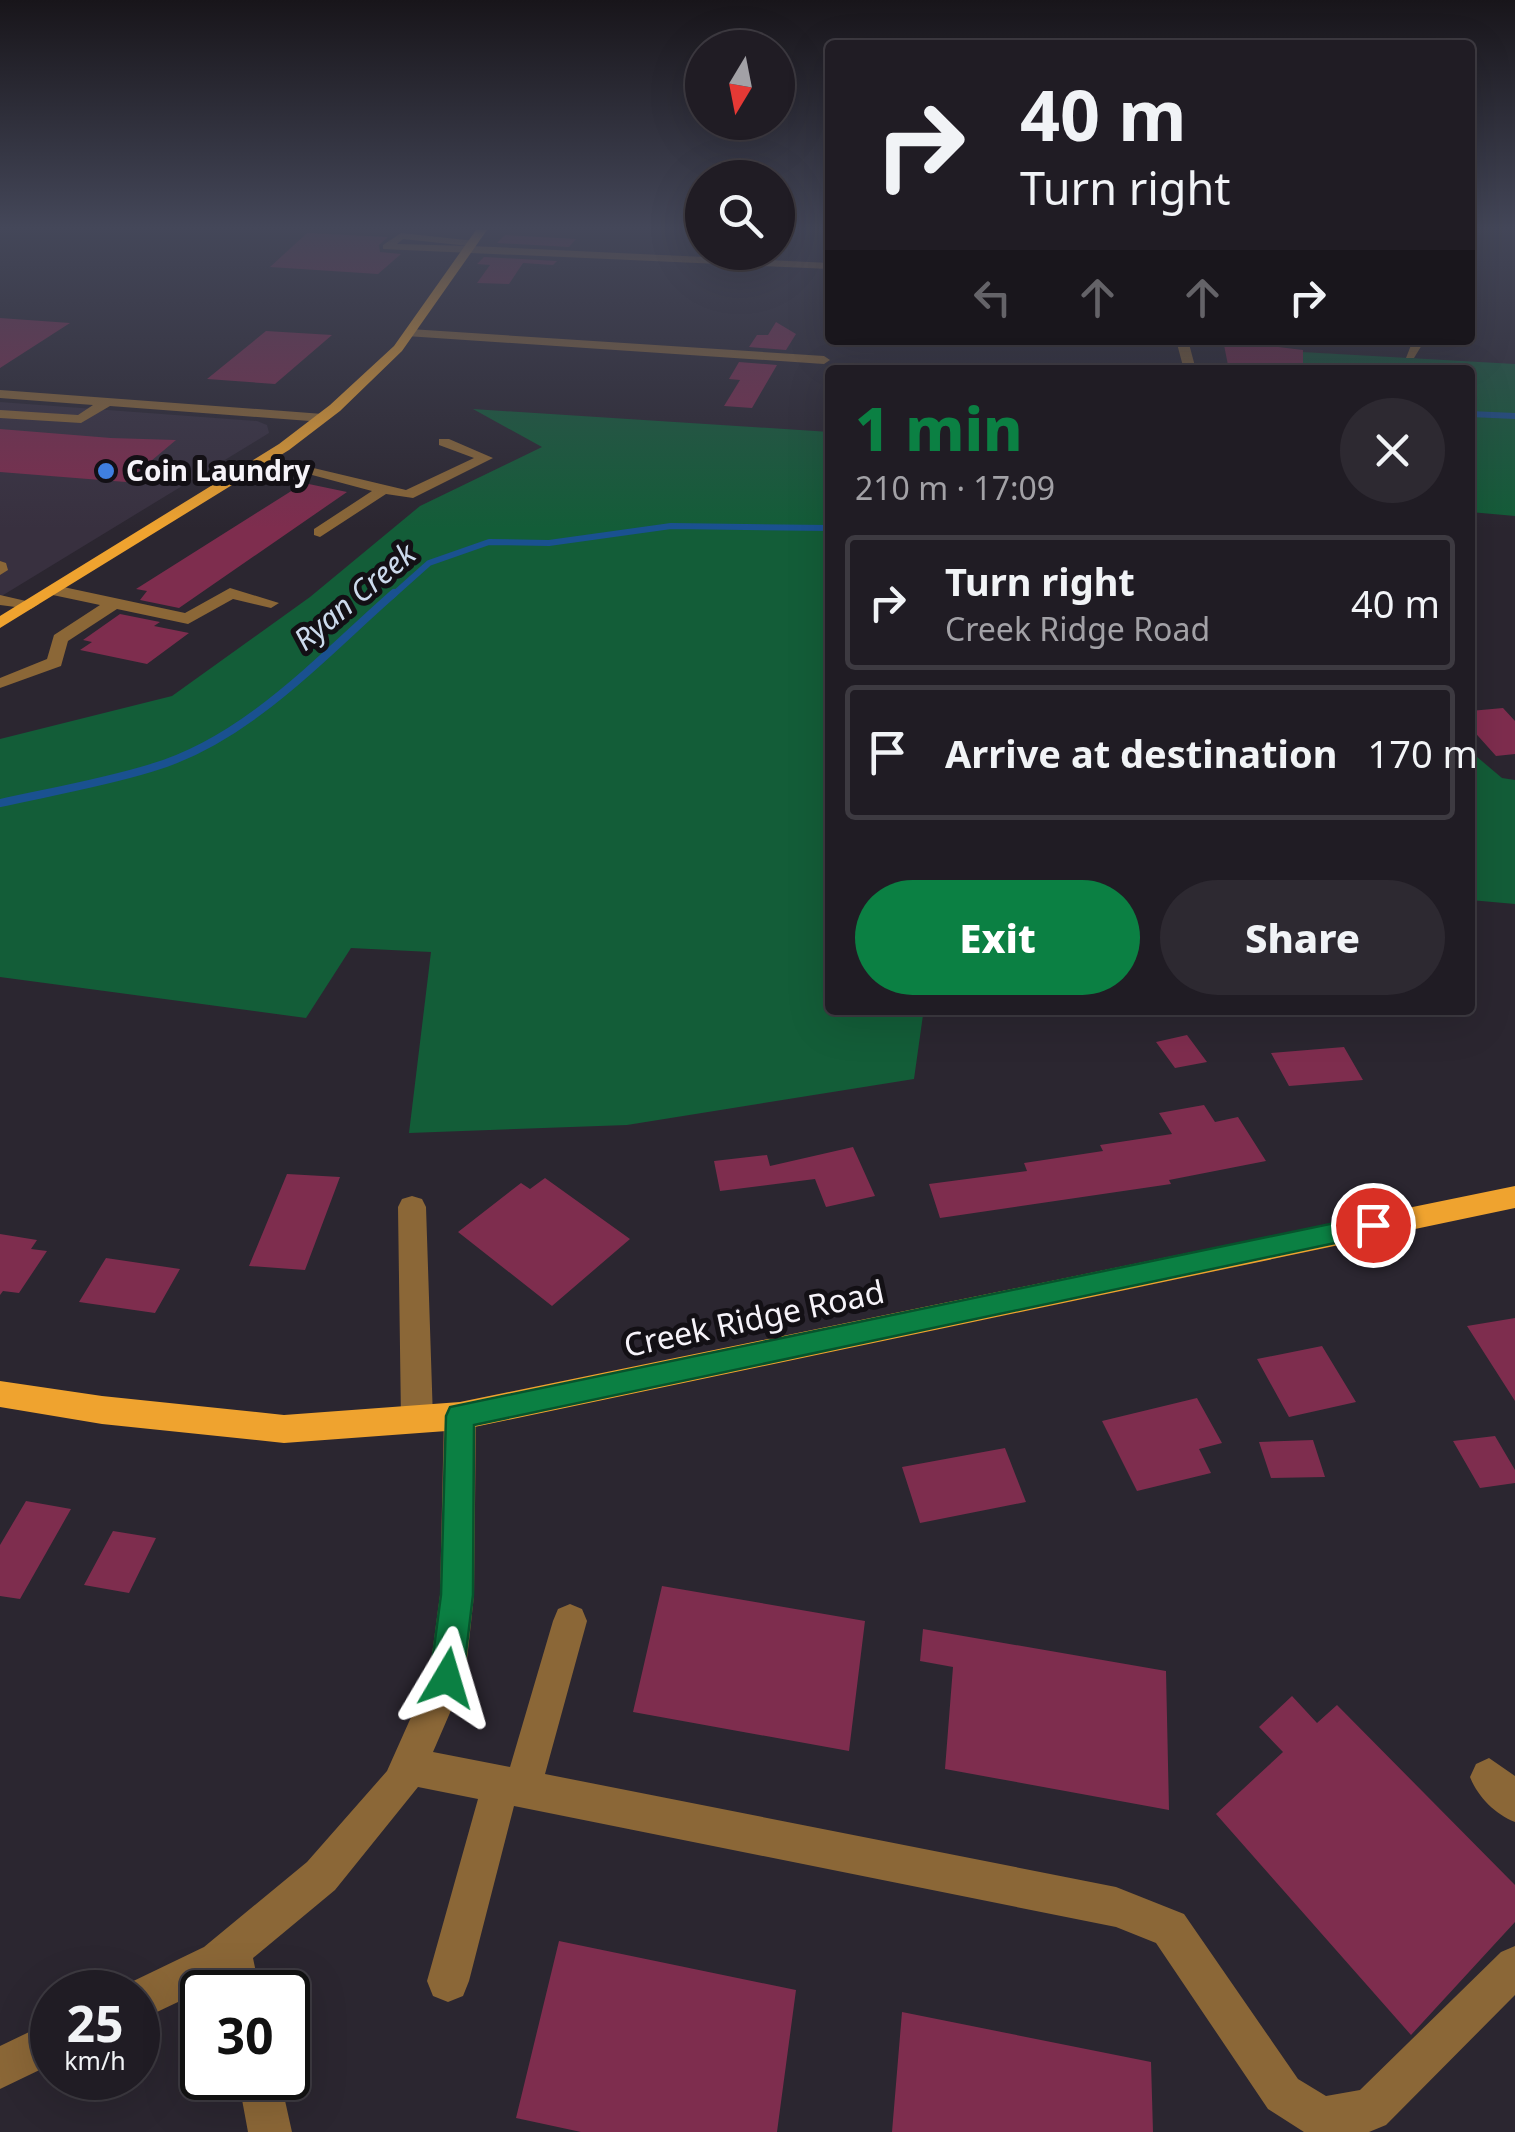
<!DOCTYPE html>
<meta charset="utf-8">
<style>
:root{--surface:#201c24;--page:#2d2931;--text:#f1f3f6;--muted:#a2a1a6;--line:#3d3a41;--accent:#0b8043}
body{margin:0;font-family:"Noto Sans",sans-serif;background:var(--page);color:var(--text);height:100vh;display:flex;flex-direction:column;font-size:38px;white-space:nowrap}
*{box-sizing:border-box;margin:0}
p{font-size:32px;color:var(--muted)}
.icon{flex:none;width:55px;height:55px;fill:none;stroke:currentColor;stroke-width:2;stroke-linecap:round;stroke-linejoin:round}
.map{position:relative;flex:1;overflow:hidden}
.sheet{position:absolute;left:825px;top:365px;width:650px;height:650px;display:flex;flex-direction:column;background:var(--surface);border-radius:10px;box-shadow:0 10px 40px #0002,0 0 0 2px var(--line)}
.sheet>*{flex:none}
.hud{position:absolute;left:825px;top:40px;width:650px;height:305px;border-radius:10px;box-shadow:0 10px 40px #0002,0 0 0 2px var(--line);background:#201c24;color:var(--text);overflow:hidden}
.needle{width:65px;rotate:190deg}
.controls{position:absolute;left:685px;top:30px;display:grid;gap:20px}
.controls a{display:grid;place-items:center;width:110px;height:110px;border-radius:50%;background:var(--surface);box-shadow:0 10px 40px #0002,0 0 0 2px var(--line);font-size:50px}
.speed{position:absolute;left:30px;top:1970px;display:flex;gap:20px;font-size:50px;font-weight:700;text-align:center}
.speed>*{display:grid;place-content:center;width:130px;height:130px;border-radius:50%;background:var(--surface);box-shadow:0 10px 40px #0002,0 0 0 2px var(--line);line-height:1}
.speed small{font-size:25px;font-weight:400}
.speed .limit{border:5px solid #111;border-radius:15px;background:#fff;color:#111}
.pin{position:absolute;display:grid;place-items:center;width:85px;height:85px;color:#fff;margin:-42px;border:5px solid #fff;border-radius:50%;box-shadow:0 2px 10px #0007}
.me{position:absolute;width:110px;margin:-55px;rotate:7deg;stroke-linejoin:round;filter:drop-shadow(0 0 8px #0008)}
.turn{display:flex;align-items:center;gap:35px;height:210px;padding:0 30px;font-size:45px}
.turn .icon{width:130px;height:130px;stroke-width:2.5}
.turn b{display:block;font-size:70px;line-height:85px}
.lanes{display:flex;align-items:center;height:95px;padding:0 30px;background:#0003;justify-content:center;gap:50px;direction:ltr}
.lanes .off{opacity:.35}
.round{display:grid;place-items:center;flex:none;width:105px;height:105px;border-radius:52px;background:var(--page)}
.headline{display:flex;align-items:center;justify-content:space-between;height:170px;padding:0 30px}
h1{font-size:60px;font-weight:800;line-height:75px;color:var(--accent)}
.button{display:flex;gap:20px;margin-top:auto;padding:20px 30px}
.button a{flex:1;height:115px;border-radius:60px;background:var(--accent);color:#fff;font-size:40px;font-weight:800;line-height:115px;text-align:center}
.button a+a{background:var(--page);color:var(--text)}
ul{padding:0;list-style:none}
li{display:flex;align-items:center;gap:30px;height:135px;margin:0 20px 15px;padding:0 10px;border:5px solid var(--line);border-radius:10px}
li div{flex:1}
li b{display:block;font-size:38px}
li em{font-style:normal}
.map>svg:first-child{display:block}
</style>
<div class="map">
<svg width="1515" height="2132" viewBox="0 0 1515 2132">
<rect width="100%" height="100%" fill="#2b2630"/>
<path fill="#38303f" d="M0 402 257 421 267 425 269 433 0 597Z"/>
<path fill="#135d38" d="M1284 351 1515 364V516L1470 512V370H1294Z
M473 409 830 432V1010H942L923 1015 914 1079 627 1125 409 1133 431 952 351 948 306 1018 0 977V739L172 696 310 597 420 506 542 447Z
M1470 751 1502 778 1515 780V904L1470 900Z"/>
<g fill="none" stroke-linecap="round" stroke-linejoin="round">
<path stroke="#1a5190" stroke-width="6" d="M1470 414 1515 416
M392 596 429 563 489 542 549 543 671 526 830 528"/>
<path stroke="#1a5190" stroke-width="8" d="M0 803C50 792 102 783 151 768 247 740 321 657 394 593"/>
</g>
<path fill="#7e2d4e" d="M307 233 388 237 379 245 380 252 401 254 378 274 270 267Z
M505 235 576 239 569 247 497 243Z
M484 257 557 261 553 265 523 263 509 284 477 283 490 265 477 264Z
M0 318 70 323 0 368Z
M776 322 796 334 786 350 749 347 757 335H768Z
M266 331 332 335 275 384 207 379Z
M1223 340 1303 350V370H1229Z
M739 362 777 365 752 408 724 406 740 380 729 379Z
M0 429 111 438 176 440 126 482 0 472Z
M304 483 347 492 179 608 140 600 147 591 136 589Z
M120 614 160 622 154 626 189 633 147 664 80 650 92 642 83 640Z
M1503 708 1515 721V754L1496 756 1470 727V711Z
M1187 1035 1207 1062 1175 1068 1156 1042Z
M1344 1047 1363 1080 1289 1086 1271 1053Z
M1204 1105 1215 1122 1238 1117 1266 1161 1169 1180 1171 1184 940 1218 929 1184 1027 1171 1024 1163 1103 1151 1100 1145 1172 1134 1159 1113Z
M853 1147 875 1196 826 1207 815 1179 720 1191 714 1161 767 1155 770 1166Z
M287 1174 340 1177 305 1270 249 1266Z
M545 1178 630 1239 552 1306 458 1232 521 1183 530 1189Z
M0 1234 37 1240 31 1249 47 1251 19 1293 3 1291 0 1295Z
M106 1258 180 1269 155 1313 79 1302Z
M1515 1318V1401L1467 1326Z
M1322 1346 1356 1402 1289 1417 1257 1359Z
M1197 1398 1222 1443 1199 1449 1211 1473 1137 1491 1102 1421Z
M1495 1436 1515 1470V1483L1480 1488 1453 1441Z
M1313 1440 1325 1477 1271 1478 1259 1442Z
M1005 1448 1026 1502 920 1523 902 1467Z
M26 1501 71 1509 20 1599 0 1596V1545Z
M113 1531 156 1538 129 1593 84 1585Z
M662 1586 865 1621 849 1751 633 1712Z
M923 1629 1166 1671 1169 1810 945 1769 953 1667 920 1661Z
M1292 1696 1317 1723 1337 1705 1515 1885V1922L1411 2035 1216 1814 1283 1752 1259 1727Z
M559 1941 796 1990 777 2132H581L516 2118Z
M902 2012 1151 2062 1153 2132H892Z"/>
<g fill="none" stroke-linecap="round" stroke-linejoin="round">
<path fill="#8b6737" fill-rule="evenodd" d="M401 233 475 241 471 246 830 263V269L383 249V245ZM403 239 469 246 397 244Z
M410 329 824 356 830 360 824 364 406 336Z
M1176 340H1188L1196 370H1184Z
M1413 340H1425L1414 358H1406Z
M0 390 323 414 330 418 323 422 110 406 81 423 0 418V410L78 415 93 405 0 398Z
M439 439H449L493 458 413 498 386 494 320 537 314 535V529L372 491 256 460 263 456 406 490 474 458 439 445Z
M0 561 6 563 8 570 0 575Z
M54 585 185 613 230 588 279 603 271 608 233 599 188 624 117 609 68 641 61 666 0 688V678L47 659 54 635 100 605 48 594 46 590Z
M0 595 39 604 31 609 0 605Z
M412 1196 422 1199 426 1207 433 1419 428 1429 417 1433 406 1429 401 1419 398 1207 402 1199Z
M460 1402 471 1406 476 1416 474 1595 465 1678 433 1752 510 1767 553 1621 558 1609 570 1604 582 1609 587 1621 545 1774 1116 1887 1184 1914 1298 2079 1326 2096 1360 2090 1501 1952 1515 1946V1995L1386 2125 1369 2132H1304L1268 2109 1156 1943 1116 1927 514 1806 469 1981 463 1996 448 2002 433 1996 427 1981 478 1799 418 1787 335 1890 253 1958 260 1992H220L218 1983 138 2021V1992H121L123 1986 204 1947 307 1862 387 1771 429 1677 440 1595 444 1416 449 1406Z
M1489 1758 1515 1776V1822C1495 1814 1478 1797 1470 1777L1476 1764Z
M52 2021V2064L0 2089V2046Z
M238 2078H280L292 2132H248Z"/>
<path fill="#efa32f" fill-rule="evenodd" d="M476 230H487L402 351 340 411 289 450 0 628V616L279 444 330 405 394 346Z
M1515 1186V1208L460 1430 284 1443 102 1424 0 1407V1381L102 1396 284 1415 460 1402Z"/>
</g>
<linearGradient id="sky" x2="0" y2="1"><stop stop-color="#18151a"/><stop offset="0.43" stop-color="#444759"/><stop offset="1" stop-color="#444759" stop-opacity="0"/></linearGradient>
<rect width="1515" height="529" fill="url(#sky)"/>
<path fill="#0b8043" stroke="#07532c" stroke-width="2.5" d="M1373 1215 1386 1225 1373 1235 474 1425 473 1595 463 1678 458 1690 447 1695 435 1690 430 1678 441 1595 446 1416 450 1407Z"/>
<circle fill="#3f7fe0" stroke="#131015" stroke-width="4" cx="106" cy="471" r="10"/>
<g text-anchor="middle" stroke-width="10" stroke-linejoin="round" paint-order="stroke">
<g font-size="28" font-weight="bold" fill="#f6f3f9" stroke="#131015" text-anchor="start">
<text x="126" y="481">Coin Laundry</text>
</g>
<g font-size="30" font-style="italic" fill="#ccdaec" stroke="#131015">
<text transform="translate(355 597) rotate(-40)" y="10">Ryan Creek</text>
</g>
<g font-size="32" fill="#f6f3f9" stroke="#131015">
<text transform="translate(754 1319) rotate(-12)" y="11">Creek Ridge Road</text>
</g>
</g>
</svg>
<div class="controls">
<a><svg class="needle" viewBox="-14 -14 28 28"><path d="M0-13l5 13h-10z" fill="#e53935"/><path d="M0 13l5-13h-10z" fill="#a2a1a6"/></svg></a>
<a><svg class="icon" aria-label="search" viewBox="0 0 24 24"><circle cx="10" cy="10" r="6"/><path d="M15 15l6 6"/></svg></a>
</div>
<div class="speed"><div>25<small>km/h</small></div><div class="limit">30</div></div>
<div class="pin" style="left:1373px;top:1225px;background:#d93025"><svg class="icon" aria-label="arrive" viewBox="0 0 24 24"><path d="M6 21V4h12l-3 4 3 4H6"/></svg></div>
<svg class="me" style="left:447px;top:1678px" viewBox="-20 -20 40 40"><path d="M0-17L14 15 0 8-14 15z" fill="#0b8043" stroke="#fff" stroke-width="4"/></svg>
<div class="hud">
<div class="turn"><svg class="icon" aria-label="right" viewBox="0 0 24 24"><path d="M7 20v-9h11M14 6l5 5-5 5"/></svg><div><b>40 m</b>Turn right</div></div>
<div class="lanes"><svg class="icon off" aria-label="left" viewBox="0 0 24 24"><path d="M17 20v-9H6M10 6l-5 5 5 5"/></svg><svg class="icon off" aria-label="ahead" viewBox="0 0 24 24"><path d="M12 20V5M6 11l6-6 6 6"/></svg><svg class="icon off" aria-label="ahead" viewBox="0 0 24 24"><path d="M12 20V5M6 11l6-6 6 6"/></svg><svg class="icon" aria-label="right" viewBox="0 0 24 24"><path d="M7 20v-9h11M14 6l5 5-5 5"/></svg></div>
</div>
<section class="sheet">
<div class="headline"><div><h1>1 min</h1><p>210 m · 17:09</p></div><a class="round"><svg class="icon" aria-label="close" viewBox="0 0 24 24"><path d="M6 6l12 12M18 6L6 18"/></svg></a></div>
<ul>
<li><svg class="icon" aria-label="right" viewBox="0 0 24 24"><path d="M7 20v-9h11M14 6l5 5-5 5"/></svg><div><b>Turn right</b><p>Creek Ridge Road</p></div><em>40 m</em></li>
<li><svg class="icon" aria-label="arrive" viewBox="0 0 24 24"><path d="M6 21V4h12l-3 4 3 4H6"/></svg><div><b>Arrive at destination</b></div><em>170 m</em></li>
</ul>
<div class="button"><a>Exit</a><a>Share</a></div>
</section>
</div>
